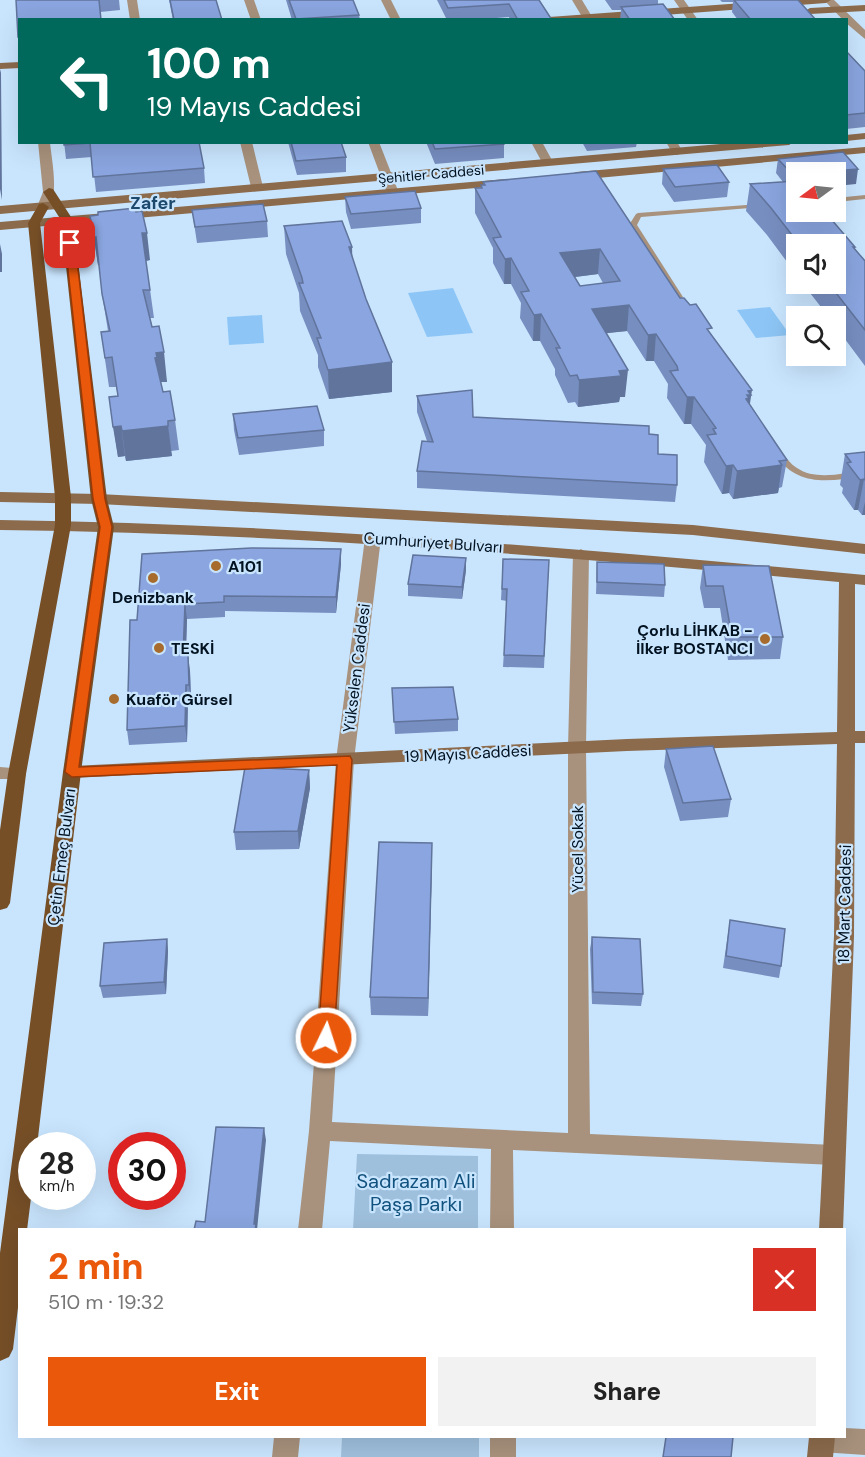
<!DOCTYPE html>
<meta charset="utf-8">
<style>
:root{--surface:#fff;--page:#f2f2f2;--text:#222;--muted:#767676;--accent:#ea580c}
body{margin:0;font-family:"DM Sans",sans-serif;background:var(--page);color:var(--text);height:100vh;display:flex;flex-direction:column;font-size:22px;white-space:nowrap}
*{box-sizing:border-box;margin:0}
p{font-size:20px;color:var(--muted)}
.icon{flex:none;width:33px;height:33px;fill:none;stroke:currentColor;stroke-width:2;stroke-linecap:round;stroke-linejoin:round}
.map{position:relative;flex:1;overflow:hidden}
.details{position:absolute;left:18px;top:1228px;width:828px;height:210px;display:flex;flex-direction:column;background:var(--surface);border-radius:0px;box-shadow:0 6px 24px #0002}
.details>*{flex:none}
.hud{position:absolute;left:18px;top:18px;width:830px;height:126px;border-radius:0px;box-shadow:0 6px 24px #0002;background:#00695c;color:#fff;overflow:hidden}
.needle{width:39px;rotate:255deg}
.fabs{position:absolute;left:786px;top:162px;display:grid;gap:12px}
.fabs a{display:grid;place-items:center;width:60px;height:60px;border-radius:0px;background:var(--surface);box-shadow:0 6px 24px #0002;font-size:30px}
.speed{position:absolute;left:18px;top:1132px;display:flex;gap:12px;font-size:30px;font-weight:700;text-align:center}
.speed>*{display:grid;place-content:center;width:78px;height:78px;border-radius:50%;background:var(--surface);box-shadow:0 6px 24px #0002;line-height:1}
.speed small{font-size:15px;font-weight:400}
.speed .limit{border:9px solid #d22;background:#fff;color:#111}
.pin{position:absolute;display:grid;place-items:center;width:51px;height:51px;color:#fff;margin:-26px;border-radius:12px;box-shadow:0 3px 9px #0006}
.me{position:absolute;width:66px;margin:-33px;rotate:4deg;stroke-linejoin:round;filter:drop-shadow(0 0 4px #0008)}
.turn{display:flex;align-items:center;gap:21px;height:126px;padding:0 30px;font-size:27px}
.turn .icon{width:78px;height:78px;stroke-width:2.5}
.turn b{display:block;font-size:42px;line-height:51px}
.round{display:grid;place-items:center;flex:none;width:63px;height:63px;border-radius:0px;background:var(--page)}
.overview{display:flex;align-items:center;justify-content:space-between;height:102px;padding:0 30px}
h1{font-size:36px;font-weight:800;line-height:45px;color:var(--accent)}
.primary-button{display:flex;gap:12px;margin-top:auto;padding:12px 30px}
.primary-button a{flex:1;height:69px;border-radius:0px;background:var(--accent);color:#fff;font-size:24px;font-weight:800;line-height:69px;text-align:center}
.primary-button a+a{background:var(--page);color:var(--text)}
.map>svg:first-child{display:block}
</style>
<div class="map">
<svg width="865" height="1457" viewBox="0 0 865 1457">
<rect width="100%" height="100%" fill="#c9e5fe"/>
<path fill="#9fc0dd" d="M357 1154 478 1156V1230H353Z
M342 1437H479V1457H341Z"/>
<path fill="#8dc6f6" d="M453 288 473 333 427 337 408 293Z
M770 307 790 335 756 338 737 310Z
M262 315 264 343 229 345 227 317Z"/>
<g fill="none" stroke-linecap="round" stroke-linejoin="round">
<path fill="#a8927d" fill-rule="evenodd" d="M865 195V199L836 202V198Z
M760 204 762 205V207L641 217 637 225 683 297 679 299 675 297 629 225 636 214 638 213Z
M779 452C786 456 790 464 797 468 816 481 844 473 865 470V476C829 481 799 488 775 455Z"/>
<path fill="#a8927d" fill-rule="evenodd" d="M127 0H137L140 20H130Z
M244 0H254L261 20H251Z
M381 0H391L401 20H391Z
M572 0H582L594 20H584Z
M674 0H684L698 20H688Z
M824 0H834L865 30V39L846 23V20H843Z
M38 142H50C51 158 62 204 43 211L37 207 43 192Z
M240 142H252L263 187 261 190 257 191 251 187Z
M368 142H379L399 193 397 196 393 197 387 193Z
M531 142H542L553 162 551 164H543Z
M666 142H677L683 152 677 155 673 154Z
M373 533 381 538 354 760 332 1122 568 1133V747L573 554 581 549 589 554 586 747 590 1134 834 1145 842 1148 845 1155 842 1162 834 1165 513 1150 514 1230H490L491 1149 330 1141 322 1230H298L309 1131 336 760 365 538Z
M0 767 24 769 26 774 24 779H0Z
M844 1428 865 1429V1455L821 1452 812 1448 809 1437H844Z
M274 1437H300L298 1457H272Z
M490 1437H516V1457H490Z"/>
<path fill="#8c6b4c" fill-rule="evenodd" d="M786 0H831L826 3 597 20H544L549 17Z
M865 5V11L810 14 805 11 810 8Z
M20 62V68L0 69V63Z
M865 133V139L846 141V135Z
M744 142H794L789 145 0 214V206Z
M865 147V153L576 180 570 176 576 172Z
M506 179 512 183 510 185 0 230V222Z
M0 492 99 494 693 525 865 544V554L693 535 99 504 0 502Z
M0 520C289 524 577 548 865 575V585L855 584V731H865V743H855L854 936 843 1230H819L834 936 837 744 627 751 72 778 65 776 63 772 65 768 72 766 627 739 837 732 839 582C559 556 281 533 0 530Z
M809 1437H835L833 1457H807Z"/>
<path fill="#764f27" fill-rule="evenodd" d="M49 188 53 189 73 220 107 499 114 527 81 772 37 1146H32V1190L27 1230H20V1291L13 1349 9 1357 0 1361V1253L63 772 98 527 91 499 61 220 43 192Z
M43 203 49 207 40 223 71 497V525L26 774 10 903 7 908 0 910V830L8 774 55 525V497L28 223 39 204Z"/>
</g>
<path fill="#778ec0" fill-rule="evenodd" d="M16 0H119L120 10 20 20V47L18 37Z
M169 0H216L222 20H173Z
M286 0H353L359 15 360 20H292Z
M437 0H539L552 20H510L509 17 472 20H447Z
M605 0H658V5L675 20H620L621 10H612Z
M720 0H798L816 20H738L732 12 733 2H722Z
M846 51 865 71V127L846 129Z
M64 142H199L204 168 205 183 96 192 92 157 66 159Z
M288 142H341L346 157V172L297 175Z
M426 142H504V158L435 164Z
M582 142H637L636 147 587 151Z
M778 159 856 184 796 172V212L855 247V249L865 261V366L836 327V316H828L803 284H836V244H796V274L767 235 746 211 750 184 783 182 776 173Z
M663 169 729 182 727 197 674 202 662 184Z
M596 171 680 298 711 334 750 405 787 460 782 487 779 488 778 493 733 499 729 493 722 494 704 462 706 445 691 424H684L667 398 668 384 654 361H646L627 331 606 333 625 397H620L619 402 578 407 575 402 568 403 555 375V369L540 341H533L520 318 521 303 511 284H504L493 263V248L475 213V188H481V185H483V182ZM598 274 603 283 580 286 575 277Z
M345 197 421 208V223L351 229 346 212Z
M192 210 267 221 268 237 197 243Z
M90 216 150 260 146 261 154 318H150L167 382H161L163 392 175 420 179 450 171 451 172 456 126 461 125 456 118 457 109 397 118 396 116 387H109L101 332 108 331 102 294 99 265H98Z
M284 226 352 259 366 299 392 362V392L329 399 318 367V355L300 311 299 293 286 254Z
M417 396 473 417 649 434 658 454 677 485 675 502 417 488V471L427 441 417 412Z
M233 414 324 430V446L239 455 234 430Z
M865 452V515H862L858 510H854L842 493 843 488 840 485 845 454Z
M341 549V564L336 613 225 611V617L187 619 186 655 190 671 191 701H188L187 742 129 745 127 730 137 620Z
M503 559 549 560 544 668 503 667 507 601 501 600Z
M597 562 665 585 664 597 596 594Z
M703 565 783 637 780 659 728 660 720 608H704L700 588Z
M466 570 462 599 408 596V584Z
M393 700 458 719V731L395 734Z
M666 749 731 799 728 817 680 821 664 767Z
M309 770 310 788 299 849 236 850 234 832Z
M432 861 428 1016 371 1015 370 997Z
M730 920 781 966 779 978 723 968Z
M592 937 643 994 641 1006 592 1004 590 949Z
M167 939 168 951 166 994 103 998 100 986Z"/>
<path fill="#61749c" d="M0 69 1 73 2 200 0 189Z
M858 169 856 184 836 186V172H821Z
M793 175H796V190H790Z
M142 233H147L150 260 145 261Z
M94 237H96L100 265H98Z
M0 244 2 254V272H0Z
M349 247H352L353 275Z
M600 249 598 274 559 279 560 253Z
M511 258V284H504L505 259Z
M629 305 627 331 590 335 592 309Z
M541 314 540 341H533L534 315Z
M656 334 654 361H646L648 335Z
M164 352 167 382H160L155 358 156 353Z
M392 362V392L329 399 328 370Z
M628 370 625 397H620L619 402 578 407 579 380 619 371Z
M752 390 748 417 742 426 748 391Z
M687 397H694L691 424H684Z
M121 426 125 456 118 457 113 427Z
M168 426 172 456 126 461 122 431Z
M733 465 729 493 722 494 726 466Z
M782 465 778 493 733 499 737 471Z
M864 479 858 510H854L860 480Z
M865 502V515H862Z
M341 549V564L336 613V597Z
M466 558V570L462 599V587Z
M185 604 187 619 185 671 183 655Z
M188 655 190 671 191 701 189 685Z
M186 685 188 701 187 742 185 726Z
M309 770 310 788 299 849 298 831Z
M432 843V861L428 1016V998Z
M167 939 168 951 166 994 164 982Z
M264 1128 266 1140 257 1230H255L254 1224Z"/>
<path fill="#8aa5df" stroke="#61749c" stroke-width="1.5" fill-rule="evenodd" d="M16 0H99L101 20H20V37H18Z
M170 0H216L222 20H174Z
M289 0H353L359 15 296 19Z
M444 0H539L552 20H518L509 4 448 8Z
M734 0H798L816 20H751Z
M663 4 675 20H630L621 7Z
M846 51 865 71V113L846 115Z
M64 142H199L204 168 93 177 90 143 64 145Z
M291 142H341L346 157 296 161Z
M432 142H504V144L435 149Z
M843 152 858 169 821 172H796V175H793L778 159Z
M717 165 729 182 675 187 663 169Z
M596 171 680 298H684L690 305 696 304 712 328 707 329 752 390 748 391 751 395H747L749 398 746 399 787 460 779 461 782 465 737 471 733 465 726 466 707 435 716 434 713 429 716 428 694 397H687L670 371 678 370 677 366 656 334 648 335 629 305 592 309 628 370 619 371 621 376 579 380 577 375 570 376 556 348H560L541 314 534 315 521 292 529 291 511 258 505 259 493 238 501 237 475 188H482L481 185H485L483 182ZM600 249 620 281 580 286 560 253Z
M796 181V212H825L855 247H853L865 261V330L829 284H836V244H799L771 208 750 184Z
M415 191 421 208 351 214 345 197Z
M263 204 267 221 195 227 192 210Z
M135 208 136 212 142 211 147 233H142L150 290H143L152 327 159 326 164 352 156 353 157 357 155 358 163 392 170 391 175 420 168 421V426L122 431 121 426 113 427 109 397 118 396 112 357 105 358 101 332 110 331 102 294 96 237H94L90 216 98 215V212Z
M342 221 352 247H349L366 299 392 362 328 370 317 338H321L299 283H303L302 278 284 226Z
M472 390 473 417 649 426V434L658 435V454L677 455V485L417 471 422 441 433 442 417 396Z
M317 406 324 430 238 438 233 414Z
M865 452V480L864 479 860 480 847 463 851 462 845 454Z
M251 548 341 549 336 597 224 596V602L185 604 183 655H188L189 685H186L185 726 127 730 130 620H137L142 554Z
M413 555 466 558 462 587 408 584Z
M503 559 549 560 544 656 504 655 507 589H502Z
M597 562 664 564 665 585 597 582Z
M703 565 769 566 783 637H732L723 586H706Z
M453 687 458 719 394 722 392 688Z
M713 746 731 799 683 803 666 749Z
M245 767 309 770 298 831 234 832Z
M379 842 432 843 428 998 370 997Z
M730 920 785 929 781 966 726 956Z
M592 937 640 939 643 994 593 992Z
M167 939 164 982 100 986 104 943Z
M216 1127 264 1128 254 1224H256L255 1230H194L196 1221 205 1222Z
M666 1437H733L731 1457H663Z"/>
<path fill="#ea580c" stroke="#983908" stroke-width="1.5" d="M70 240 75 243 105 499 112 527 79 767 350 756 352 760 334 1038 332 1042 326 1044 320 1042 318 1038 337 765 72 777 65 772 100 527 93 499 65 243Z"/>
<g fill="#a76c2d" stroke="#c9e5fe" stroke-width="2">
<circle cx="216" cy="566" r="6"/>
<circle cx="153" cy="578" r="6"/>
<circle cx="765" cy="639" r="6"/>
<circle cx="159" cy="648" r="6"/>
<circle cx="114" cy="699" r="6"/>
</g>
<g text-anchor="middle" stroke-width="4.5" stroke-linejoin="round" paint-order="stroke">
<g font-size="14" fill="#021220" stroke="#c9e5fe">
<text transform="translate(431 174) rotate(-5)" y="5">Şehitler Caddesi</text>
</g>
<g font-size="16" fill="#021220" stroke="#c9e5fe">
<text transform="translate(433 542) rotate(4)" y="6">Cumhuriyet Bulvarı</text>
<text transform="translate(356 668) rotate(-83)" y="6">Yükselen Caddesi</text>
<text transform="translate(468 753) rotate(-3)" y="6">19 Mayıs Caddesi</text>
<text transform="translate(577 849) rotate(-90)" y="6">Yücel Sokak</text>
<text transform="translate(61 857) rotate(-83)" y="6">Çetin Emeç Bulvarı</text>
<text transform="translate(844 904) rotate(-89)" y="6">18 Mart Caddesi</text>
</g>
<g font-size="16" font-weight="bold" fill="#021220" stroke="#c9e5fe" text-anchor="start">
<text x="228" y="572">A101</text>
<text x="153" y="603" text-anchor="middle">Denizbank</text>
<text x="753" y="636" text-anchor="end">Çorlu LİHKAB -<tspan x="753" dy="18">İlker BOSTANCI</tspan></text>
<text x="171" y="654">TESKİ</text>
<text x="126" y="705">Kuaför Gürsel</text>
</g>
<g font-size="18" font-weight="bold" fill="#1d4a6c" stroke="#c9e5fe">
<text x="153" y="209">Zafer</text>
</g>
<g font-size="20" fill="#11517d" stroke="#c9e5fe">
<text x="416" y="1188">Sadrazam Ali<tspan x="416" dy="23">Paşa Parkı</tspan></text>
</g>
</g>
</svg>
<div class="fabs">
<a><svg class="needle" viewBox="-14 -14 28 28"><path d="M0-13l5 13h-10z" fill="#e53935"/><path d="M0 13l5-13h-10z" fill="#767676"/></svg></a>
<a><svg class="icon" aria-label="sound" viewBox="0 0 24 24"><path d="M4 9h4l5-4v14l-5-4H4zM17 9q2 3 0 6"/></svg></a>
<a><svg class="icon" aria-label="search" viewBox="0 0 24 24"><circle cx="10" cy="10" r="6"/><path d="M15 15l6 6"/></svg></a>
</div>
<div class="speed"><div>28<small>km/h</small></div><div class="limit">30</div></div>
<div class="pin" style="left:70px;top:243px;background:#d93025"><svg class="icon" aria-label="arrive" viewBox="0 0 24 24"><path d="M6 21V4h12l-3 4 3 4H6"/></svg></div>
<svg class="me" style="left:326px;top:1038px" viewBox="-20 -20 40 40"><circle r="17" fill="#ea580c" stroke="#fff" stroke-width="3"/><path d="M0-11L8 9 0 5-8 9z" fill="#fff"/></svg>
<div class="hud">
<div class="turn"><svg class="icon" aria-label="left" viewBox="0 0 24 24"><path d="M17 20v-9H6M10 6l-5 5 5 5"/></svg><div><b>100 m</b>19 Mayıs Caddesi</div></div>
</div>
<section class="details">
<div class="overview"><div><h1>2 min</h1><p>510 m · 19:32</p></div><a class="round" style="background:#d93025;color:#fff"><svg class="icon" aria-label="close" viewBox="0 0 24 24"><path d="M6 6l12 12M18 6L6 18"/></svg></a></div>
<div class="primary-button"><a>Exit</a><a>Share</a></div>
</section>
</div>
